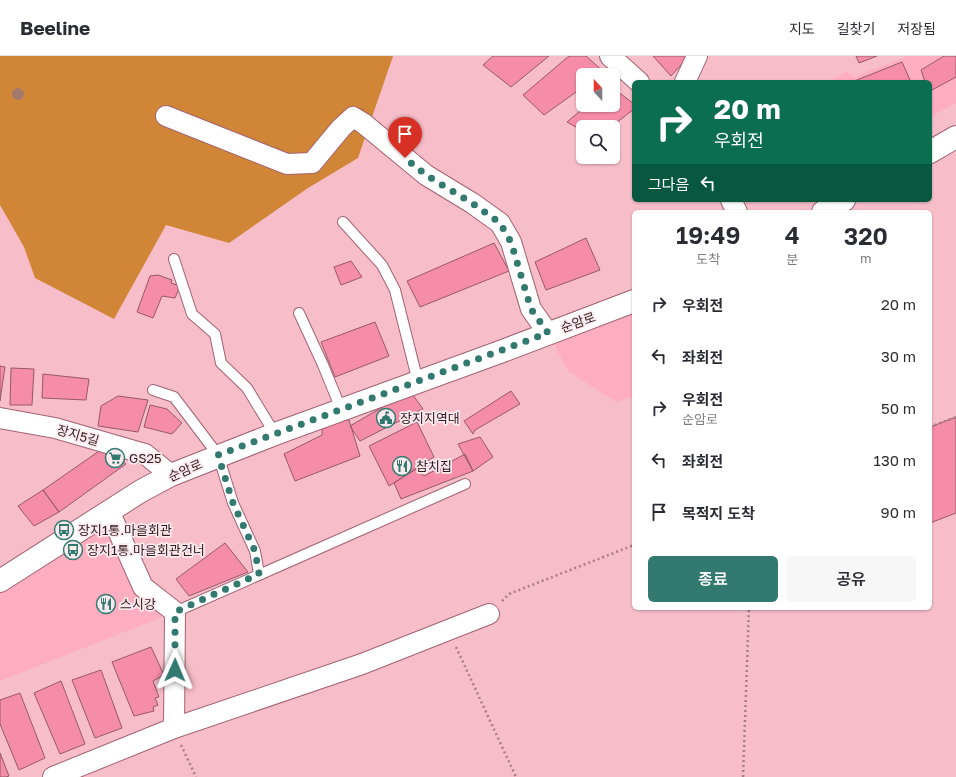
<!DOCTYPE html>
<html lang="ko">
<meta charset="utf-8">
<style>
:root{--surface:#fff;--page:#f7f7f7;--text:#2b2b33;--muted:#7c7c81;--line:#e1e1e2;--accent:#327970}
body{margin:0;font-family:"Golos Text","Noto Sans KR",sans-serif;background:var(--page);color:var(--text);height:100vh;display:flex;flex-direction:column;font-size:15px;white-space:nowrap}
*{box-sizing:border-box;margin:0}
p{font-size:13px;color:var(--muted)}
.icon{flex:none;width:22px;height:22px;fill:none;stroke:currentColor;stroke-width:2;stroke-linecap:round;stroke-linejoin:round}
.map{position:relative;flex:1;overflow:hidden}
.panel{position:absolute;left:632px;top:154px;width:300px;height:400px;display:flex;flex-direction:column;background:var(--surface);border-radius:6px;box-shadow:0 1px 3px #0004}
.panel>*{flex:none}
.guide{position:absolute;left:632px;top:24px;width:300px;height:122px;border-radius:6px;box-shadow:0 1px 3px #0004;background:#0b6e4f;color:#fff;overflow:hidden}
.needle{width:26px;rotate:339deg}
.controls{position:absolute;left:576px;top:12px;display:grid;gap:8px}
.controls a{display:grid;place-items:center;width:44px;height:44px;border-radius:6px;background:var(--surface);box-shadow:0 1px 3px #0004;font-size:20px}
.pin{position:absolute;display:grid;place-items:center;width:34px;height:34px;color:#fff;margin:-41px -17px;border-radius:50% 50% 50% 0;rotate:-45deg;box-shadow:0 0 4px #0007}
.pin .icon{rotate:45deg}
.me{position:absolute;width:44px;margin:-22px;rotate:1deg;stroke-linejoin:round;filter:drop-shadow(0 0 3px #0008)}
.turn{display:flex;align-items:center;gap:14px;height:84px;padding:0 16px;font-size:18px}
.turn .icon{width:52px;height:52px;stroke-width:2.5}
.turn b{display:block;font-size:28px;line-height:34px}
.then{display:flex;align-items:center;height:38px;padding:0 16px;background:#0003;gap:8px;font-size:15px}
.eta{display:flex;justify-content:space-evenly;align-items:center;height:68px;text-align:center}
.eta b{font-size:24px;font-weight:600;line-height:28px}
.cta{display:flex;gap:8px;margin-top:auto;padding:8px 16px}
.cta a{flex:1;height:46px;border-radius:6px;background:var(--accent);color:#fff;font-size:16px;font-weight:600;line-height:46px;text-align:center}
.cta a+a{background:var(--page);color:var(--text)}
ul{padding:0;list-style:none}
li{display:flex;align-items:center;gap:12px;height:52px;padding:0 16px}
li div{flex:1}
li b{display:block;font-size:15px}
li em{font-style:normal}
header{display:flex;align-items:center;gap:24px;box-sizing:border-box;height:56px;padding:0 20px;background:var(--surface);border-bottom:1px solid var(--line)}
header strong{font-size:19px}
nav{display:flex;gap:22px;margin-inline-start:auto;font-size:14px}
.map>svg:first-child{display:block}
</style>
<header>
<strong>Beeline</strong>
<nav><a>지도</a><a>길찾기</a><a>저장됨</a></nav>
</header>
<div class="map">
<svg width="956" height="721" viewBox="0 0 956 721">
<rect width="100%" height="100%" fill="#f7bdc9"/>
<path fill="#feaec0" d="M908 0H956V47L930 61V26H829L846 15 854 21Z
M634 245V340L616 346 568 315 548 277Z
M110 457 143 531 175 556 0 625V529Z"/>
<path fill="#d08636" d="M0 0H393L358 102 308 132 229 187 166 169 114 263 35 222 24 191 0 149Z"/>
<path fill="#f68da8" stroke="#975868" d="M493 0H549L511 31 483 9Z
M569 0H586L604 16 600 19H583V31L544 59 523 39Z
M653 0H689L671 20Z
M856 0H877L859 7Z
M944 0H956V21L930 35V26H925L921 14Z
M902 6 911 26H852Z
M613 32 634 48V53L611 71H583V75L567 66 587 49H613Z
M586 182 600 214 546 234 535 206Z
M494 187 509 215 420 251 407 225Z
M351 205 362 221 341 229 334 211Z
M158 219 172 224 171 227 180 230 175 242 162 240 153 262 137 256 150 220Z
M375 266 389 300 335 321 321 286Z
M0 310 5 311 0 345Z
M11 312 34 313 32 349H10Z
M43 318 89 323 86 344 42 342Z
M410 335 423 353 360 385 350 370Z
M511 335 520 348 475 374 473 378 464 365Z
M118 340 148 344 138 376 98 370 101 350Z
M150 349 167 353 182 367 172 378 144 371Z
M956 361V457L930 467V371Z
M322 364H349L360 400 295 425 284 398 322 379Z
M417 366 434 401 389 430 369 390Z
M480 381 493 401 473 415 458 388Z
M105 391 126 408 59 456 43 434Z
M465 398 473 415 401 443 394 427 416 413 424 420Z
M43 434 59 456 34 470 18 450Z
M225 487 248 516 189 540 176 523Z
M151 591 164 619 153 625 159 641 155 642 158 649 153 651 154 655 134 660 112 606Z
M101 614 122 672 95 682 72 624Z
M61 625 85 688 60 698 34 637Z
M20 637 45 702 19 714 0 668V644Z
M0 697 9 720 6 721H0Z"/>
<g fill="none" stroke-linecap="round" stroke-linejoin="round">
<defs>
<path id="service" d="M343 166 382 209 395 234 418 326
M174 203 192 258 215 278 221 307 247 332 275 378
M299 257 323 309 341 353
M153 334 174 341 218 399 233 447 255 495 259 518
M175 556 465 428"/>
<path id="minor" d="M610 0 639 26
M685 26 697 0
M166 60 287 108 312 107 341 72 353 61 363 67 426 119 472 147 500 167 511 186 531 253 548 277
M731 144 737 156
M0 362 55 372 145 398 171 419
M110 457 143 531 175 556 174 672
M53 721 174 672 362 608 489 558"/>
<path id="tertiary" d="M930 96 956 81
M823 156 844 144
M0 525 141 435 171 419 275 378 500 296 634 245"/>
</defs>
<use href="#service" stroke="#a36272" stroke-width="12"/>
<use href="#minor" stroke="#a36272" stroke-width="22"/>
<use href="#tertiary" stroke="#a36272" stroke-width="24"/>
<path stroke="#aa7c86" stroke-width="2.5" stroke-dasharray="2 3" stroke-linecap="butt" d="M930 371 956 361
M502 545 509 538 634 489
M456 591 516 721
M181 689 196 721
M743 721 749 552"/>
<use href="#service" stroke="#fff" stroke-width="10"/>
<use href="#minor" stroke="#fff" stroke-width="20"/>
<use href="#tertiary" stroke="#fff" stroke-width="22"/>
</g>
<circle fill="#a4796d" cx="18" cy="38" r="6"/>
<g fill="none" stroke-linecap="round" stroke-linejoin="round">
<path stroke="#327970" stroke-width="7" stroke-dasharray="0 12.6" d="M175 614V556L259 518 255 495 233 447 218 399 548 277 531 253 511 186 500 167 472 147 426 119 405 102"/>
</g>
<defs>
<symbol id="civic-ring" viewBox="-11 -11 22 22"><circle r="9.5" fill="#fbebee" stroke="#327970" stroke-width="1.5"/><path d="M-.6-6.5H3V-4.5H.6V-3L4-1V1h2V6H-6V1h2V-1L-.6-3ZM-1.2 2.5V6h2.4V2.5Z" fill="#327970"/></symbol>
<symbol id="supermarket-ring" viewBox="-11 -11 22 22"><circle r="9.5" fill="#fbebee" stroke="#327970" stroke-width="1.5"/><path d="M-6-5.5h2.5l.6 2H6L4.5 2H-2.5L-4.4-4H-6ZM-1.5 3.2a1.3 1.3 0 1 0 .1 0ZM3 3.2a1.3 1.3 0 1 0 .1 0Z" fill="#327970"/></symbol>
<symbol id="restaurant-ring" viewBox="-11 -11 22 22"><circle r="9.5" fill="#fbebee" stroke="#327970" stroke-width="1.5"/><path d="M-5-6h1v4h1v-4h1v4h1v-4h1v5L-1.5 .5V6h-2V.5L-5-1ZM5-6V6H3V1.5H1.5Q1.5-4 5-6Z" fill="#327970"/></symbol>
<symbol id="bus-ring" viewBox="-11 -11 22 22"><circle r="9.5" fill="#fbebee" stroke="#327970" stroke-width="1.5"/><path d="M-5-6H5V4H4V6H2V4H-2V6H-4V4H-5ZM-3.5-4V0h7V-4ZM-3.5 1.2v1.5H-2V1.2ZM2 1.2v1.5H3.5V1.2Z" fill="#327970"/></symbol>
</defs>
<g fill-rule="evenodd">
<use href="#civic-ring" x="375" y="351" width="22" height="22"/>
<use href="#supermarket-ring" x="104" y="391" width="22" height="22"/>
<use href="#restaurant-ring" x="391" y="399" width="22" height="22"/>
<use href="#bus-ring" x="53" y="463" width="22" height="22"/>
<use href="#bus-ring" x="62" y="483" width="22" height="22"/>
<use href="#restaurant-ring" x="95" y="537" width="22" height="22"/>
</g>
<g text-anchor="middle" stroke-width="3.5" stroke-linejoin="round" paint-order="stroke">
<g font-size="13" fill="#32181f" stroke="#fbebee">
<text transform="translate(578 266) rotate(-20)" y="5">순암로</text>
<text transform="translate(78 379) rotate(16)" y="5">장지5길</text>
<text transform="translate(185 414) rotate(-24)" y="5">순암로</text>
</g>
<g font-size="13" fill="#32181f" stroke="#fbebee" text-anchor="start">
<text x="400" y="367">장지지역대</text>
<text x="129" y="407">GS25</text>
<text x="416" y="415">참치집</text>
<text x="78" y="479">장지1통.마을회관</text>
<text x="87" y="499">장지1통.마을회관건너</text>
<text x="120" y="553">스시강</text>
</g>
</g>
</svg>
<div class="controls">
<a><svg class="needle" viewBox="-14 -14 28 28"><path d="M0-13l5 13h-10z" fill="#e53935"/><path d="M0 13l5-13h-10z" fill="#7c7c81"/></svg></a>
<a><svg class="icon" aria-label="search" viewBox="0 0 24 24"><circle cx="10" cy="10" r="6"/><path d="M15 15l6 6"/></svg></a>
</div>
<div class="pin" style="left:405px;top:102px;background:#d93025"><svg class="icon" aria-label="arrive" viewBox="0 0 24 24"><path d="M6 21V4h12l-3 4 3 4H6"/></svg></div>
<svg class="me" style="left:175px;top:614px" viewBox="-20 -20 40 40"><path d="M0-17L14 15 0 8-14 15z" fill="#327970" stroke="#fff" stroke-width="4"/></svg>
<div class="guide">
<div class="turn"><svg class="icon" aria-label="right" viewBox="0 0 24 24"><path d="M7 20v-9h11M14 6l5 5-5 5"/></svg><div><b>20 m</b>우회전</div></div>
<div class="then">그다음<svg class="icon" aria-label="left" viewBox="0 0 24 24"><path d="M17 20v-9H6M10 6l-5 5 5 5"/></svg></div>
</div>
<section class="panel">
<div class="eta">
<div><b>19:49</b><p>도착</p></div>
<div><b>4</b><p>분</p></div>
<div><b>320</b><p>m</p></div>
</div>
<ul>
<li><svg class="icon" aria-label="right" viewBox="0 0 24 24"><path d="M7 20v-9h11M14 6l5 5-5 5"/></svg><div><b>우회전</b></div><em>20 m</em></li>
<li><svg class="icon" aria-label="left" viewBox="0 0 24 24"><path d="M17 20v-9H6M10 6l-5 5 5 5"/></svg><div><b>좌회전</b></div><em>30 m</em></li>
<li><svg class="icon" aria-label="right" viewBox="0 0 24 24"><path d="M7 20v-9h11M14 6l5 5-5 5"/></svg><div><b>우회전</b><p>순암로</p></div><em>50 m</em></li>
<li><svg class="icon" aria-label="left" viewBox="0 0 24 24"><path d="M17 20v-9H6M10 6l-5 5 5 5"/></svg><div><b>좌회전</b></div><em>130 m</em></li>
<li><svg class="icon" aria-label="arrive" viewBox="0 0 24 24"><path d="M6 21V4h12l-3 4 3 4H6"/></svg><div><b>목적지 도착</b></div><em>90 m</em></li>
</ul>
<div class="cta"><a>종료</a><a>공유</a></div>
</section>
</div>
